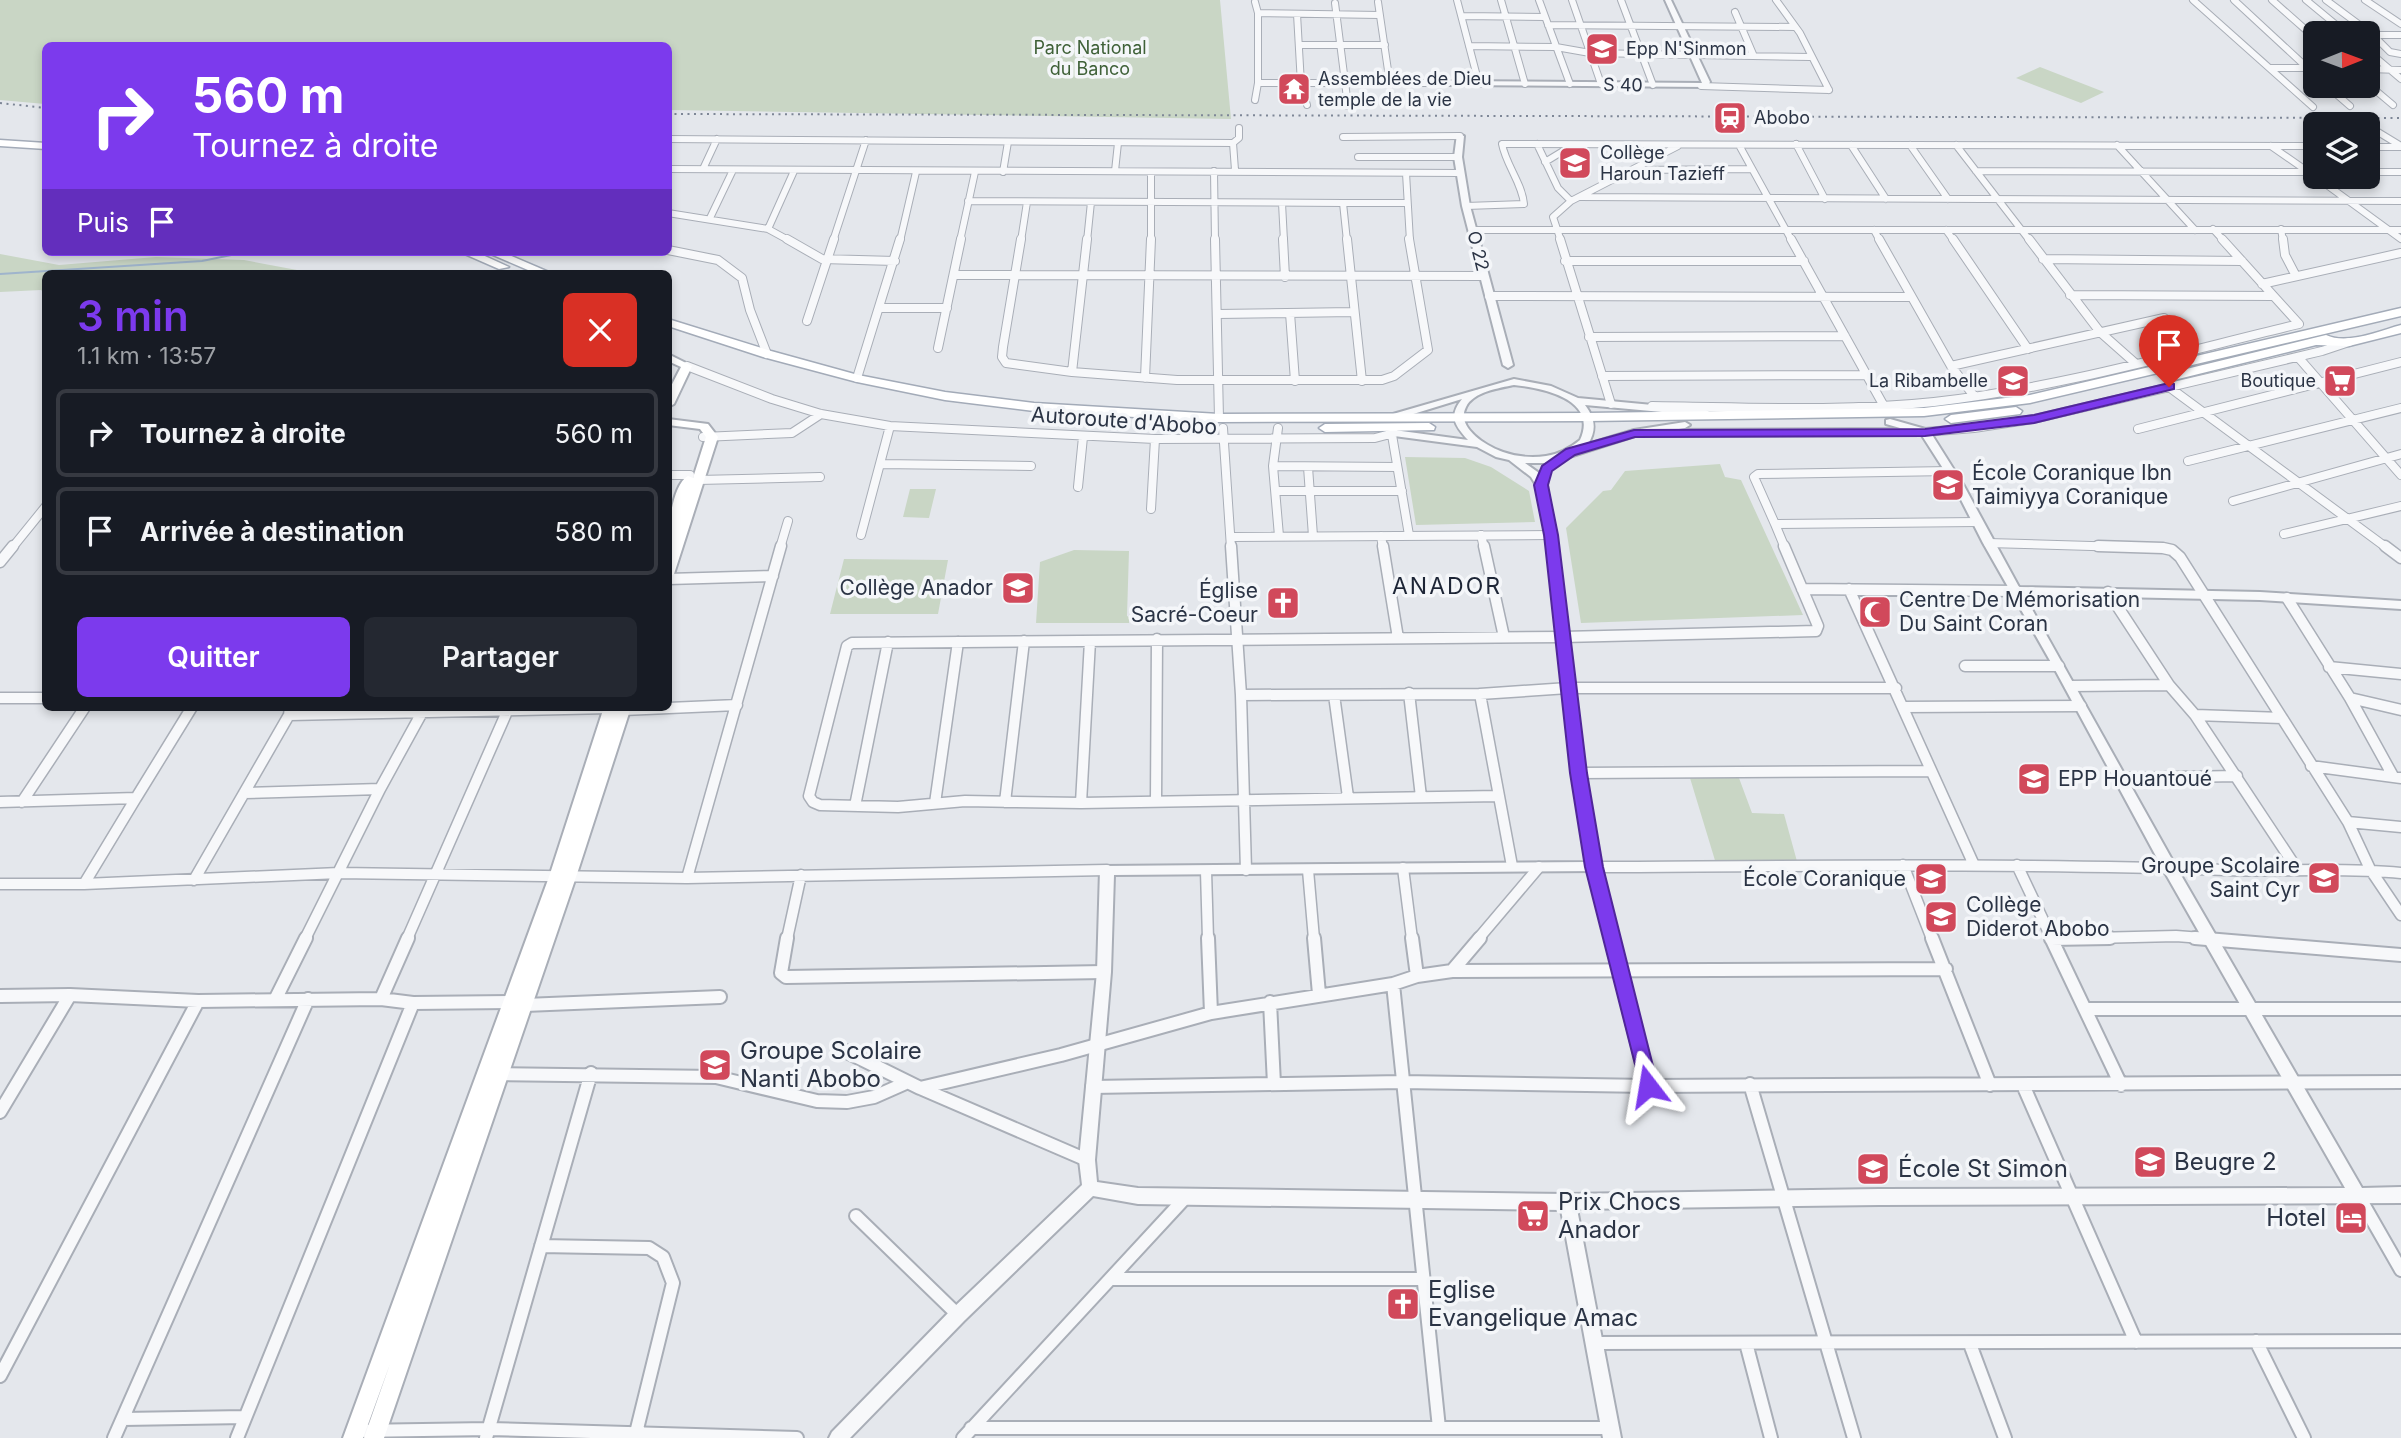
<!DOCTYPE html>
<html lang="fr">
<meta charset="utf-8">
<style>
:root{--surface:#171b24;--page:#242831;--text:#f1f3f6;--muted:#9ea1a6;--line:#363941;--accent:#7c3aed}
body{margin:0;font-family:Inter,sans-serif;background:var(--page);color:var(--text);height:100vh;display:flex;flex-direction:column;font-size:26px;white-space:nowrap}
*{box-sizing:border-box;margin:0}
p{font-size:23px;color:var(--muted)}
.icon{flex:none;width:38px;height:38px;fill:none;stroke:currentColor;stroke-width:2;stroke-linecap:round;stroke-linejoin:round}
.map{position:relative;flex:1;overflow:hidden}
.panel{position:absolute;left:42px;top:270px;width:630px;height:441px;display:flex;flex-direction:column;background:var(--surface);border-radius:10px;box-shadow:0 4px 10px #0003}
.panel>*{flex:none}
.top-card{position:absolute;left:42px;top:42px;width:630px;height:214px;border-radius:10px;box-shadow:0 4px 10px #0003;background:#7c3aed;color:#fff;overflow:hidden}
.needle{width:46px;rotate:89deg}
.buttons{position:absolute;left:2303px;top:21px;display:grid;gap:14px}
.buttons a{display:grid;place-items:center;width:77px;height:77px;border-radius:10px;background:var(--surface);box-shadow:0 4px 10px #0003;font-size:35px}
.pin{position:absolute;display:grid;place-items:center;width:60px;height:60px;color:#fff;margin:-72px -30px;border-radius:50% 50% 50% 0;rotate:-45deg;box-shadow:0 0 7px #0007}
.pin .icon{rotate:45deg}
.me{position:absolute;width:77px;margin:-38px;rotate:346deg;stroke-linejoin:round;filter:drop-shadow(0 0 5px #0008)}
.turn{display:flex;align-items:center;gap:24px;height:147px;padding:0 35px;font-size:32px}
.turn .icon{width:91px;height:91px;stroke-width:2.5}
.turn b{display:block;font-size:49px;line-height:60px}
.then{display:flex;align-items:center;height:66px;padding:0 35px;background:#0003;gap:14px;font-size:26px}
.round{display:grid;place-items:center;flex:none;width:74px;height:74px;border-radius:10px;background:var(--page)}
.headline{display:flex;align-items:center;justify-content:space-between;height:119px;padding:0 35px}
h1{font-size:42px;font-weight:600;line-height:52px;color:var(--accent)}
.action{display:flex;gap:14px;margin-top:auto;padding:14px 35px}
.action a{flex:1;height:80px;border-radius:10px;background:var(--accent);color:#fff;font-size:28px;font-weight:600;line-height:80px;text-align:center}
.action a+a{background:var(--page);color:var(--text)}
ul{padding:0;list-style:none}
li{display:flex;align-items:center;gap:21px;height:88px;margin:0 14px 10px;padding:0 21px;border:4px solid var(--line);border-radius:10px}
li div{flex:1}
li b{display:block;font-size:26px}
li em{font-style:normal}
.map>svg:first-child{display:block}
</style>
<div class="map">
<svg width="2401" height="1438" viewBox="0 0 2401 1438">
<rect width="100%" height="100%" fill="#e4e7ec"/>
<path fill="#c9d6c5" d="M0 0H1220L1231 119 669 110 668 46H46L45 104 0 100Z
M2040 67 2104 92 2081 103 2016 78Z
M0 254 59 265 156 257 244 260 313 273H46L45 293 41 290 0 292Z
M1405 457 1465 458 1491 467 1529 491 1535 522 1416 525Z
M1720 464 1725 477 1741 480 1803 615 1581 623 1566 528 1603 491 1611 490 1625 471Z
M910 489H936L929 518 903 517Z
M1074 550 1129 551 1127 616 1129 617V623H1036L1040 562Z
M844 559 948 560 938 614H830Z
M1690 778H1739L1752 813 1784 814 1798 865 1717 867Z"/>
<g fill="none" stroke-linecap="round" stroke-linejoin="round">
<path stroke="#9fb4cc" stroke-width="2" d="M0 274 202 261 246 252"/>
<defs>
<path id="minor-far3" d="M1457 0 1479 84
M1501 0 1525 84
M1539 0 1570 84
M1572 0 1601 84
M1621 0 1653 85
M1776 0 1800 33 1829 90
M2193 0 2313 107
M2234 0 2315 75
M2272 0 2315 38
M2306 0 2346 33
M2326 0 2373 35 2390 52 2401 54
M2365 0 2401 24
M1255 2 1258 13V83H1448
M1378 2 1390 84
M1335 3 1348 106
M1735 12 1753 54
M1258 13 1379 15
M1297 14 1301 84 1307 105
M1462 16 1545 17
M1548 25 1795 27
M2373 35H2401
M1299 45H1385
M1469 46 1556 47 1590 53 1810 57
M2368 51 2401 79
M2270 68H2308
M2368 69 2401 70
M2368 84 2393 105
M1701 86 1829 90
M2327 86 2350 106
M1255 100 1258 83
M2378 132 2401 146
M1343 137 1460 136
M668 139 1233 143
M1537 144 1558 188 1571 201
M1796 144 1825 199
M1739 145 1792 241
M1851 145 1886 199
M1910 145 1948 199
M1956 145 2030 241
M2117 145 2195 230
M2271 146 2307 171
M2368 147H2401
M1358 157H1458
M1545 162 1573 145
M668 169 1460 173
M703 169 717 139
M1235 170 1233 143 1239 138V128
M1634 170 1752 169
M1115 171 1118 143
M1214 171 1215 241
M1976 171 2315 172
M1003 172 1008 142
M1151 172V241
M2368 172H2401
M1406 173 1410 241
M2316 177 2401 239
M1580 197 2401 201
M968 201 1343 203 1347 241
M1282 203 1284 241
M1343 203H1406
M1466 206 1524 204C1522 183 1506 165 1502 144L2315 146
M668 213 768 229 790 241
M710 218 733 170
M768 229 794 171
M2213 229 2224 241
M2281 229 2283 241
M1472 230H2401
M1874 230 1880 241
M1946 230 1954 241
M833 241 866 140
M900 241 916 172
M960 241 975 172
M1021 241 1027 202
M1087 241 1091 202
M1561 241 1553 217 1571 201 1678 146"/>
<path id="minor-far2" d="M787 239 822 259 895 261
M1021 239 1003 347 1002 357 1006 363 1072 372 1177 380H1382L1394 376 1428 350 1409 239
M1215 239 1219 418
M1283 239 1285 277
M1347 239 1362 381
M1560 239 1611 404
M1791 239 1885 408
M1879 239 1951 366 1974 396
M1953 239 2028 349
M2029 239 2100 332 2135 363
M2283 239 2285 255 2296 276
M668 250 718 260 742 278 750 310 767 354
M2043 259 2242 261
M1565 261H1804
M954 275 1484 276
M2262 284 2401 253
M2070 295 2273 296
M1489 296 1910 297
M880 308H947
M1290 313 1295 381
M1218 314 1353 312
M807 321 834 239
M1589 337 1845 336
M938 348 961 239
M2298 357 2401 475
M687 366 772 399 821 414 890 426 1155 439 1375 438 1394 433
M1951 366 2164 318
M1072 372 1087 239
M1602 376 1866 375
M857 378 900 239
M1145 378 1151 239
M2169 387 2387 548
M1652 406C1746 407 1841 412 1934 402 2058 388 2178 353 2299 324L2222 239
M1223 428 1231 548
M1278 428 1273 466 1279 536
M2138 429 2401 362
M1643 433 1925 432 1974 428 2034 419 2322 351 2349 342
M1392 435 1409 535
M703 437 792 433 821 414
M2188 461 2401 408
M880 464 1031 466
M1273 466 1397 467
M1308 467 1313 536
M1950 471 1758 474 1754 477 1775 524 1977 522
M668 475H690
M698 480 820 477
M1078 487 1083 437
M1277 491H1402
M2233 501 2401 454
M1151 509 1155 439
M1775 524 1785 548
M2284 534 2401 506
M861 535 890 426
M1481 535 1484 548
M1381 536 1383 548
M1232 537 1551 535
M1988 543 2159 548
M12 548 46 506
M780 548 788 521"/>
<path id="minor-far1" d="M1231 546 1241 695 1246 870
M1383 546 1398 638
M1484 546 1504 637
M2098 546 2163 548 2172 550 2180 557 2348 822 2370 869 2401 915
M2385 546 2401 558
M0 562 13 546
M668 579 773 576
M1802 589 2017 591
M1849 589 1974 865
M2108 592 2169 685 2195 715 2297 869
M2287 598 2350 698 2393 776
M1965 666H2059
M2329 667 2401 674
M2070 686 2169 685
M1409 693 1421 797
M1480 694 1512 866
M1241 695 1480 694 1568 688H1896
M1334 695 1348 797
M0 698H46
M2350 698 2401 710
M1904 707 2081 706
M623 710 737 705
M289 715 610 708
M2195 715 2282 718
M2311 766 2401 778
M1579 773 1931 771
M2121 778 2237 776
M244 793 380 789
M1499 796 1081 803 965 801 898 807 820 805 813 802 809 796 847 646 852 643 1563 637 1816 631 1818 626 1784 546
M136 798 192 707
M1156 801 1157 639
M0 802 136 798 84 884
M22 802 85 707
M1005 802 1024 641
M935 803 958 642
M1081 803 1090 641
M855 806 888 642
M2348 822 2401 827
M1903 865 1932 939
M2017 865 2052 939
M1403 868 1412 939
M1308 870 1314 939
M1206 871 1208 939
M687 878 781 546
M194 880 289 715 290 707
M0 884H84L339 873 687 878 1107 870
M305 939 380 789 425 707
M407 939 509 707
M787 939 801 875
M1478 939 1539 867
M1612 939 1594 867C1805 866 2015 863 2226 870 2284 872 2343 867 2401 873
M2051 939 2176 936 2215 939"/>
<path id="minor" d="M787 938 781 973 786 977 1104 972
M1208 938 1211 1013
M1314 938 1319 994
M1412 938 1417 976
M1611 938 1648 1086
M1932 938 1990 1085
M2051 938 2121 1085
M2195 938 2401 955
M2051 939 2110 938
M1452 971 1480 938
M1393 984 1439 1428
M0 996 70 995 198 1001 381 999 413 1003 511 1002
M381 999 408 938
M275 1000 306 938
M1270 1002 1274 1084
M525 1005 720 997
M2085 1009H2401
M839 1048 920 1088 1087 1160
M498 1074 716 1077 817 1101 847 1102 874 1097 908 1082
M1750 1084 1854 1438
M2023 1085 2136 1342
M1092 1087 1402 1082 1648 1086 2401 1082
M920 1088 1061 1055 1211 1013 1393 984 1417 976 1452 971 1946 969
M0 1112 70 995
M2358 1195 2401 1270
M856 1216 958 1315
M541 1246 649 1248 663 1257 673 1283 635 1437
M1112 1279H1423
M2256 1341 2304 1438
M1594 1343 2401 1341
M1746 1343 1771 1438
M1970 1344 2005 1438
M0 1376 198 1001
M123 1419 245 1417
M971 1428H1610
M356 1431 489 1429 797 1438
M114 1438 308 999
M237 1438 413 1003
M486 1438 591 1073
M963 1438 1186 1197"/>
<path id="tertiary" d="M1665 0H1671L1710 82 1707 87 1448 85 1444 83 1448 81 1702 83Z
M1457 134 1464 136 1462 157 1470 206 1513 365 1508 368 1503 365 1462 206 1454 157Z
M1514 379 1551 386 1578 398 1706 410 1711 413 1706 416 1585 405C1595 418 1597 430 1588 444L1634 430 1685 422 1690 425 1685 428 1635 436 1560 460 1545 463H1525L1539 473 1546 485 1556 535 1585 773 1601 867 1599 871 1114 875 1111 972 1095 1160 1097 1182 1138 1188 1568 1194 1879 1189 2345 1188 2164 871 2053 666 1983 543 1953 484 1921 434 1886 424V420L1890 419 1929 430 1963 484 2019 587 2260 592 2401 601V609L2260 600 2024 595 2174 863 2362 1188 2401 1187V1203L1879 1205 1577 1209 1621 1438H1603L1561 1210 1138 1204 1093 1196 964 1321 850 1438H829L832 1432 952 1309 1082 1185 1079 1160 1097 972 1100 870 1102 866 1586 862 1573 773 1546 535 1536 485 1531 477 1509 460 1496 457 1477 447 1394 436 1389 433 1394 430 1468 440C1455 426 1448 416 1462 399L1397 419 1392 416 1393 414ZM1514 385C1542 388 1599 399 1580 440 1570 448 1560 454 1546 456 1533 458 1517 457 1503 452 1488 447 1455 428 1466 407 1473 392 1499 388 1514 385Z"/>
<path id="secondary" d="M668 354 692 366 674 404 668 407V392L681 367 668 361Z
M668 419 708 424 718 437 674 574 668 578V553L672 541 668 542C668 526 673 484 688 476L693 478 706 437 700 429 668 425Z
M604 707H631L576 877 384 1438H364L390 1364 363 1438H343L549 877Z"/>
<path id="primary" d="M0 140 46 143V149L0 146Z
M460 252H476L509 267 499 269Z
M486 252H502L551 273H535Z
M2401 308V316L2030 403 1924 416 1588 421 1219 422 1034 411 945 400 857 382 763 357 668 326V319L771 351 858 375 945 392 1034 403 1219 414 1588 413 1924 408 2030 395Z
M2401 325V333L2349 346 2316 345 2174 380 2168 376 2170 373 2326 335C2347 345 2379 331 2401 325Z
M2016 407 2022 411 2020 414 1951 423 1945 419 1951 415Z
M1429 423 1435 427 1434 430 1325 432 1319 428 1325 424Z"/>
</defs>
<use href="#minor-far3" stroke="#a9aeb7" stroke-width="8"/>
<use href="#minor-far2" stroke="#a9aeb7" stroke-width="10"/>
<use href="#minor-far1" stroke="#a9aeb7" stroke-width="13"/>
<use href="#minor" stroke="#a9aeb7" stroke-width="16"/>
<use href="#tertiary" stroke="#a9aeb7" stroke-width="4"/>
<use href="#secondary" stroke="#a9aeb7" stroke-width="4"/>
<use href="#primary" stroke="#a3abb8" stroke-width="3"/>
<use href="#minor-far3" stroke="#f7f8fa" stroke-width="6"/>
<use href="#minor-far2" stroke="#f7f8fa" stroke-width="8"/>
<use href="#minor-far1" stroke="#f7f8fa" stroke-width="10"/>
<use href="#minor" stroke="#f7f8fa" stroke-width="12"/>
<use href="#tertiary" fill="#f7f8fa" fill-rule="evenodd"/>
<use href="#secondary" fill="#fff" fill-rule="evenodd"/>
<use href="#primary" fill="#fff" fill-rule="evenodd"/>
<path stroke="#7d8696" stroke-width="2" stroke-dasharray="2 4.5" stroke-linecap="butt" d="M0 103 46 108
M668 114 2401 118"/>
</g>
<path fill="#7c3aed" stroke="#51269a" stroke-width="2" d="M2169 383 2174 384V389L2034 423 1925 436 1635 437 1575 455 1552 471 1548 485 1558 535 1587 773 1603 867 1658 1086 1655 1092 1648 1095 1642 1092 1585 867 1570 773 1544 535 1534 485 1542 466 1566 449 1634 430 1925 429 2034 415Z"/>
<defs>
<symbol id="school-square" viewBox="-11 -11 22 22"><rect x="-9" y="-9" width="18" height="18" rx="4" fill="#d1495b" stroke="#f4f6f9"/><path d="M0-5L7-2L0 1L-7-2ZM-4 1L0 2.5L4 1V4Q0 6-4 4Z" fill="#fff"/></symbol>
<symbol id="temple-square" viewBox="-11 -11 22 22"><rect x="-9" y="-9" width="18" height="18" rx="4" fill="#d1495b" stroke="#f4f6f9"/><path d="M0-6L5-2H3V0L6.5 2.5H4V6H1.5V3h-3V6H-4V2.5H-6.5L-3 0V-2H-5Z" fill="#fff"/></symbol>
<symbol id="station-square" viewBox="-11 -11 22 22"><rect x="-9" y="-9" width="18" height="18" rx="4" fill="#d1495b" stroke="#f4f6f9"/><path d="M-3-6H3Q5-6 5-4V2Q5 4 3 4L4.5 6H3L1.5 4h-3L-3 6H-4.5L-3 4Q-5 4-5 2V-4Q-5-6-3-6ZM-3.5-4v3h7v-3ZM-3.5 1v1.5H-2V1ZM2 1v1.5H3.5V1Z" fill="#fff"/></symbol>
<symbol id="university-square" viewBox="-11 -11 22 22"><rect x="-9" y="-9" width="18" height="18" rx="4" fill="#d1495b" stroke="#f4f6f9"/><path d="M0-5L7-2L0 1L-7-2ZM-4 1L0 2.5L4 1V4Q0 6-4 4Z" fill="#fff"/></symbol>
<symbol id="supermarket-square" viewBox="-11 -11 22 22"><rect x="-9" y="-9" width="18" height="18" rx="4" fill="#d1495b" stroke="#f4f6f9"/><path d="M-6-5.5h2.5l.6 2H6L4.5 2H-2.5L-4.4-4H-6ZM-1.5 3.2a1.3 1.3 0 1 0 .1 0ZM3 3.2a1.3 1.3 0 1 0 .1 0Z" fill="#fff"/></symbol>
<symbol id="church-square" viewBox="-11 -11 22 22"><rect x="-9" y="-9" width="18" height="18" rx="4" fill="#d1495b" stroke="#f4f6f9"/><path d="M-1.2-6h2.4v3.5h3.3v2.4h-3.3V6h-2.4V-.1h-3.3v-2.4h3.3Z" fill="#fff"/></symbol>
<symbol id="mosque-square" viewBox="-11 -11 22 22"><rect x="-9" y="-9" width="18" height="18" rx="4" fill="#d1495b" stroke="#f4f6f9"/><path d="M3.5-4.9A6 6 0 1 0 3.5 4.9A5 5 0 1 1 3.5-4.9Z" fill="#fff"/></symbol>
<symbol id="hotel-square" viewBox="-11 -11 22 22"><rect x="-9" y="-9" width="18" height="18" rx="4" fill="#d1495b" stroke="#f4f6f9"/><path d="M-6-4.5h1.5V1H6V5H4.5V3h-9V5H-6ZM-4 0a1.8 1.8 0 1 1 3.6 0ZM.5 0V-2.5h3Q6-2.5 6 0Z" fill="#fff"/></symbol>
</defs>
<g fill-rule="evenodd">
<use href="#school-square" x="1583" y="30" width="38" height="38"/>
<use href="#temple-square" x="1275" y="70" width="38" height="38"/>
<use href="#station-square" x="1711" y="99" width="38" height="38"/>
<use href="#university-square" x="1556" y="144" width="38" height="38"/>
<use href="#school-square" x="1994" y="362" width="38" height="38"/>
<use href="#supermarket-square" x="2321" y="362" width="38" height="38"/>
<use href="#school-square" x="1929" y="466" width="38" height="38"/>
<use href="#school-square" x="999" y="569" width="38" height="38"/>
<use href="#church-square" x="1264" y="584" width="38" height="38"/>
<use href="#mosque-square" x="1856" y="593" width="38" height="38"/>
<use href="#school-square" x="2015" y="760" width="38" height="38"/>
<use href="#school-square" x="2305" y="859" width="38" height="38"/>
<use href="#school-square" x="1912" y="860" width="38" height="38"/>
<use href="#school-square" x="1922" y="898" width="38" height="38"/>
<use href="#school-square" x="696" y="1046" width="38" height="38"/>
<use href="#school-square" x="2131" y="1143" width="38" height="38"/>
<use href="#school-square" x="1854" y="1150" width="38" height="38"/>
<use href="#supermarket-square" x="1514" y="1197" width="38" height="38"/>
<use href="#hotel-square" x="2332" y="1199" width="38" height="38"/>
<use href="#church-square" x="1384" y="1285" width="38" height="38"/>
</g>
<g text-anchor="middle" stroke-width="7" stroke-linejoin="round" paint-order="stroke">
<g font-size="18" fill="#3f6138" stroke="#f4f6f9">
<text x="1090" y="54">Parc National<tspan x="1090" dy="21">du Banco</tspan></text>
</g>
<g font-size="18" fill="#2b3445" stroke="#f4f6f9" text-anchor="start">
<text x="1626" y="55">Epp N'Sinmon</text>
<text x="1318" y="85">Assemblées de Dieu<tspan x="1318" dy="21">temple de la vie</tspan></text>
<text x="1754" y="124">Abobo</text>
<text x="1600" y="159">Collège<tspan x="1600" dy="21">Haroun Tazieff</tspan></text>
<text x="1988" y="387" text-anchor="end">La Ribambelle</text>
<text x="2316" y="387" text-anchor="end">Boutique</text>
</g>
<g font-size="18" fill="#2b3445" stroke="#f4f6f9">
<text transform="translate(1623 85) rotate(1)" y="6">S 40</text>
<text transform="translate(1478 251) rotate(76)" y="6">O 22</text>
</g>
<g font-size="21" fill="#2b3445" stroke="#f4f6f9">
<text transform="translate(1124 421) rotate(4)" y="7">Autoroute d'Abobo</text>
</g>
<g font-size="21" fill="#2b3445" stroke="#f4f6f9" text-anchor="start">
<text x="1972" y="480">École Coranique Ibn<tspan x="1972" dy="24">Taimiyya Coranique</tspan></text>
<text x="993" y="595" text-anchor="end">Collège Anador</text>
<text x="1258" y="598" text-anchor="end">Église<tspan x="1258" dy="24">Sacré-Coeur</tspan></text>
<text x="1899" y="607">Centre De Mémorisation<tspan x="1899" dy="24">Du Saint Coran</tspan></text>
<text x="2058" y="786">EPP Houantoué</text>
<text x="2300" y="873" text-anchor="end">Groupe Scolaire<tspan x="2300" dy="24">Saint Cyr</tspan></text>
<text x="1906" y="886" text-anchor="end">École Coranique</text>
<text x="1966" y="912">Collège<tspan x="1966" dy="24">Diderot Abobo</tspan></text>
</g>
<g font-size="23" letter-spacing="2" fill="#1d2536" stroke="#f4f6f9">
<text x="1447" y="594">ANADOR</text>
</g>
<g font-size="24" fill="#2b3445" stroke="#f4f6f9" text-anchor="start">
<text x="740" y="1059">Groupe Scolaire<tspan x="740" dy="28">Nanti Abobo</tspan></text>
<text x="2174" y="1170">Beugre 2</text>
<text x="1898" y="1177">École St Simon</text>
<text x="1558" y="1210">Prix Chocs<tspan x="1558" dy="28">Anador</tspan></text>
<text x="2326" y="1226" text-anchor="end">Hotel</text>
<text x="1428" y="1298">Eglise<tspan x="1428" dy="28">Evangelique Amac</tspan></text>
</g>
</g>
</svg>
<div class="buttons">
<a><svg class="needle" viewBox="-14 -14 28 28"><path d="M0-13l5 13h-10z" fill="#e53935"/><path d="M0 13l5-13h-10z" fill="#9ea1a6"/></svg></a>
<a><svg class="icon" aria-label="layers" viewBox="0 0 24 24"><path d="M12 4l9 5-9 5-9-5zM3 14l9 5 9-5"/></svg></a>
</div>
<div class="pin" style="left:2169px;top:387px;background:#d93025"><svg class="icon" aria-label="arrive" viewBox="0 0 24 24"><path d="M6 21V4h12l-3 4 3 4H6"/></svg></div>
<svg class="me" style="left:1648px;top:1086px" viewBox="-20 -20 40 40"><path d="M0-17L14 15 0 8-14 15z" fill="#7c3aed" stroke="#fff" stroke-width="4"/></svg>
<div class="top-card">
<div class="turn"><svg class="icon" aria-label="right" viewBox="0 0 24 24"><path d="M7 20v-9h11M14 6l5 5-5 5"/></svg><div><b>560 m</b>Tournez à droite</div></div>
<div class="then">Puis<svg class="icon" aria-label="arrive" viewBox="0 0 24 24"><path d="M6 21V4h12l-3 4 3 4H6"/></svg></div>
</div>
<section class="panel">
<div class="headline"><div><h1>3 min</h1><p>1.1 km · 13:57</p></div><a class="round" style="background:#d93025;color:#fff"><svg class="icon" aria-label="close" viewBox="0 0 24 24"><path d="M6 6l12 12M18 6L6 18"/></svg></a></div>
<ul>
<li><svg class="icon" aria-label="right" viewBox="0 0 24 24"><path d="M7 20v-9h11M14 6l5 5-5 5"/></svg><div><b>Tournez à droite</b></div><em>560 m</em></li>
<li><svg class="icon" aria-label="arrive" viewBox="0 0 24 24"><path d="M6 21V4h12l-3 4 3 4H6"/></svg><div><b>Arrivée à destination</b></div><em>580 m</em></li>
</ul>
<div class="action"><a>Quitter</a><a>Partager</a></div>
</section>
</div>
